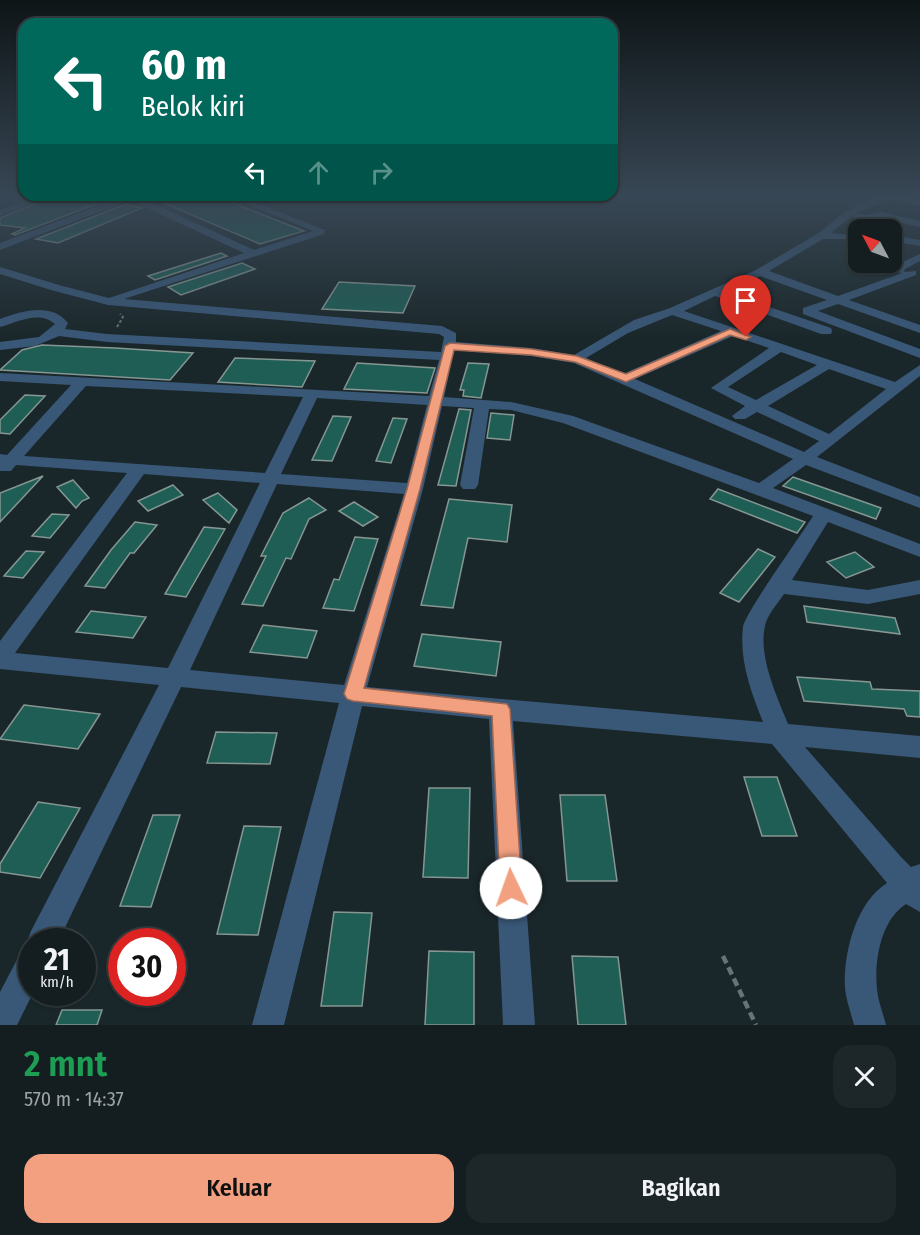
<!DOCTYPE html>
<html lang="id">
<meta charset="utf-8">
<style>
:root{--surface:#141d20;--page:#1d2629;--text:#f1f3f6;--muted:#9da2a5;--line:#333b3e;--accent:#f2a080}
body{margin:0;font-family:"Fira Sans Condensed",sans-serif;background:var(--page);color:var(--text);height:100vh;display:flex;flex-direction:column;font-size:22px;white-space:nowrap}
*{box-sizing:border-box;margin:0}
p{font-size:20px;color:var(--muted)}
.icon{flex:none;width:33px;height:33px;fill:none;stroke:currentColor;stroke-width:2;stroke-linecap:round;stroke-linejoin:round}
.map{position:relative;height:1025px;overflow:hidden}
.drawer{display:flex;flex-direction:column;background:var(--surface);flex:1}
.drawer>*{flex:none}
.hud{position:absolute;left:18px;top:18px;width:600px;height:183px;border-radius:18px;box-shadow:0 2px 4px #0004,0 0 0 2px var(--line);background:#00695c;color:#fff;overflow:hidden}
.needle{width:39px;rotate:311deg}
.buttons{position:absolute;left:848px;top:219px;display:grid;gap:12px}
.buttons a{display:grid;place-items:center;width:54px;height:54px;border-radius:12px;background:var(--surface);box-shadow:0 2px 4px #0004,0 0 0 2px var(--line);font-size:30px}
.speed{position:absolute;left:18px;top:928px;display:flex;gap:12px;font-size:30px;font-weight:700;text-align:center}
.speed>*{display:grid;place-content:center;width:78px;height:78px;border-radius:50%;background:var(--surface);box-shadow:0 2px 4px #0004,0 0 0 2px var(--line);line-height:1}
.speed small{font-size:15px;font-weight:400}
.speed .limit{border:9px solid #d22;background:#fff;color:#111}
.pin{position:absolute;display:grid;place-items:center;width:51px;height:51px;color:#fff;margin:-62px -26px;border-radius:50% 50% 50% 0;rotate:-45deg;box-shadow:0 0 6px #0007}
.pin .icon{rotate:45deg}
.me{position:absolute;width:66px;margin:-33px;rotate:357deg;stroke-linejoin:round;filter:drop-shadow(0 0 4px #0008)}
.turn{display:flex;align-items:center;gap:21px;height:126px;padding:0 24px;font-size:27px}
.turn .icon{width:78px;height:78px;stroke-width:2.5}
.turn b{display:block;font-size:42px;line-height:51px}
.lanes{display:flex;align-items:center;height:57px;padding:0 24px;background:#0003;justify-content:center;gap:30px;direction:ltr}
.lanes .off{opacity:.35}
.round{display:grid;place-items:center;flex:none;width:63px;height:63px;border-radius:18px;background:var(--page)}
.head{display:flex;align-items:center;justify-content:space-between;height:102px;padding:0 24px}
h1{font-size:36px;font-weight:600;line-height:45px;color:#1e9e55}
.primary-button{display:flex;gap:12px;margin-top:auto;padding:12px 24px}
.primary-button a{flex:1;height:69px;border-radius:18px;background:var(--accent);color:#111;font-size:24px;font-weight:600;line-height:69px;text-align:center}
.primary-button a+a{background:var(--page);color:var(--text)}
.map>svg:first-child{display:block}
</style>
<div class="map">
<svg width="920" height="1025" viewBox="0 0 920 1025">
<rect width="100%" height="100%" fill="#1a272a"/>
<path fill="#1f5e55" stroke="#869692" stroke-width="1.5" d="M55 196 104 201 15 235 12 234 25 228 0 225V218Z
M147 196H226L237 202 233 203 304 231 260 244Z
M126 204 142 208 58 243 36 239Z
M221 253 227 256 155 280 148 276Z
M242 263 255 269 181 295 168 287Z
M339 282 415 286 403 313 322 309Z
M42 345 115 348 193 353 170 380 0 370 22 350Z
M235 358 315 361 302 387 218 382Z
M357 363 435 368 427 393 344 389Z
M468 363 489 364 481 398 463 396 464 390H460Z
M25 395 45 396 10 434 0 433V420Z
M459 409 471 410 456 486 438 485Z
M491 413 514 415 510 440 487 438Z
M333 416 351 417 332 461 312 460Z
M393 418 407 419 391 463 376 461Z
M43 476 0 522V493Z
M793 477 881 508 876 519 783 486Z
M73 480 89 498 82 501 76 508 57 487Z
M173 485 183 495 148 511 138 501Z
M718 489 805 522 797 533 710 499Z
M218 493 237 510 229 523 203 500Z
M309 498 326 510 309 519 291 559 286 558 263 606 242 604 266 556H261L283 513Z
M449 499 512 505 507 542 468 538 453 608 421 605Z
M354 502 378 517 363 526 339 511Z
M52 514 69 515 50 538 32 536Z
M135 522 157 525 134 553H130L105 588 85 586 111 550Z
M204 527 225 529 186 597 165 594Z
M355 537 378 539 354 611 323 608 334 579 339 580Z
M758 549 775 557 739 602 720 593Z
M26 551 44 552 23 578 4 576Z
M855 552 874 567 846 578 827 562Z
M804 606 895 618 900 634 807 622Z
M91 611 146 617 133 638 76 632Z
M263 625 317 631 307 658 250 652Z
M422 634 501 642 496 676 414 666Z
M797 677 870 682 872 689 920 691V717L907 716 904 709 804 701Z
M24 705 100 714 78 749 0 739Z
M216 732 277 733 270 764 207 763Z
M744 777H777L797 836H762Z
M429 788H470L468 878 423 877Z
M560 795H605L617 881H567Z
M38 802 80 808 40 878 0 872V864Z
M153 815H180L151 907 120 906Z
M244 826 281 827 258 935 217 934Z
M334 912 372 913 362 1006H321Z
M429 951 474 952V1025H425Z
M572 956 618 957 626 1025H578Z
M62 1010H102L97 1025H56Z"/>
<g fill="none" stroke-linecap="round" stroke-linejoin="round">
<path stroke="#687376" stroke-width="2" stroke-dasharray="3 2" stroke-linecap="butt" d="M117 327 123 317 120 314"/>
<path stroke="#687376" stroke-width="4.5" stroke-dasharray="8 4.5" stroke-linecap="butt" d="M723 956 756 1025"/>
<path fill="#395777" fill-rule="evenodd" d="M41 196H53L0 216V210Z
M117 196H137L254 250 313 231 228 196H239L325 230 324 234 124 299 442 326 456 333V342L531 348 574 355 634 320 670 308 756 270 817 234 845 212 858 205 882 196H900L920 200V206L890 199 856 213 866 215 881 212 920 221V227L881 218 866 221 854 218 853 215 831 233 858 236V242L844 239H823L769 271 838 296 902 273 892 271 874 262 896 265 920 254V261L905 269 904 272 916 271V275L849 300 920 325V333L838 304 818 311 920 349V358L803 314V308L827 300 760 276 725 292 831 328 832 331 831 334H821L715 296 684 311 895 382 920 365V376L817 457 920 497V508L806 465 773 488 920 544V557L828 522 792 580 868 590 920 580V594L868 604 784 594C778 603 767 615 765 626 758 656 777 697 788 724L920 736V758L805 747 901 857 911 867 920 864V912L906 904C881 920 874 960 877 989 878 1001 883 1013 886 1025H854C851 1013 846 1000 845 988 843 954 856 902 887 883L772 744 513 721 535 1025H503L489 719 362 706 284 1025H252L339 703 181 687 58 942H32V993H33L17 1025H0V992L21 952 30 949 27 942 31 931 159 685 0 669V641L127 473 16 465 11 471H0V454L7 455 71 385 0 381V373L429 396 439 360 107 342 59 336 35 346 0 350V342L39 337 55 324C39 310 18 322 0 327V319C22 311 51 302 68 323L65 329 107 334 441 352 444 337 439 334 108 305 51 290 0 274V267L59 285 109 298 244 253 130 200 0 250V243L119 198ZM672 315 721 331 623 374 586 358 628 333ZM733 336 769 348 711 388 745 406 732 416 735 419H745L757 412 819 441 804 452 635 379ZM454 350 531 356 574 363 793 459 759 483 573 416 511 402 444 397ZM781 352 817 365 756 400 728 387ZM829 369 886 389 829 434 768 406ZM86 386 303 397 265 473 24 456ZM317 398 427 405 407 483 281 474ZM442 406 474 408 460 485 463 489H475L478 485 489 409 511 410 563 423 813 516C802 534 745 613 743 627 739 660 751 692 763 722L367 687 423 489ZM144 474 260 483 168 668 15 653ZM277 484 404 494 344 685 190 670Z
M903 237 920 240V246L903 243 891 246V240Z"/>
</g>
<linearGradient id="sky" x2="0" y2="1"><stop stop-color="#0e1517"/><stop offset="0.58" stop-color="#384755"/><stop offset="1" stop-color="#384755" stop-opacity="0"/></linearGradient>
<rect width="920" height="339" fill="url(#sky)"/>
<path fill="#f2a080" stroke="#9d6853" stroke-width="1.5" d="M730 329 751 337 746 340 730 335 626 382 575 362 531 355 454 350 420 489 364 688 507 704 510 709 522 888 518 896 511 899 503 896 500 888 492 716 353 701 347 699 344 694 407 489 445 346 450 343 531 349 577 356 626 374Z"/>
</svg>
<div class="buttons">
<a><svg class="needle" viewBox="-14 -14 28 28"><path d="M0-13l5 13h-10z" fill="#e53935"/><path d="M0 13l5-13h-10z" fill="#9da2a5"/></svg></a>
</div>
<div class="speed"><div>21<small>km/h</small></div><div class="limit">30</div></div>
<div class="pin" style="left:746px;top:337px;background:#d93025"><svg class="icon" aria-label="arrive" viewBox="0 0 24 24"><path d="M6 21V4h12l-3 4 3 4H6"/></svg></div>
<svg class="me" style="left:511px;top:888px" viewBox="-20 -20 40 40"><circle r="19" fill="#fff"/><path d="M0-13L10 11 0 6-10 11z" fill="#f2a080"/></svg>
<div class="hud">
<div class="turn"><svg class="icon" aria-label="left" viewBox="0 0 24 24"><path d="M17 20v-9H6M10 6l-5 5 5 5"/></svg><div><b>60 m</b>Belok kiri</div></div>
<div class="lanes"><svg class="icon" aria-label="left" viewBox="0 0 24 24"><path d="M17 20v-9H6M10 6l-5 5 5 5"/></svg><svg class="icon off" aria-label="ahead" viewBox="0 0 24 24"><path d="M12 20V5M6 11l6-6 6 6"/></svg><svg class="icon off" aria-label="right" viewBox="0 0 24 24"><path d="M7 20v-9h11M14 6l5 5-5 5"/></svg></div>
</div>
</div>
<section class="drawer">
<div class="head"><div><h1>2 mnt</h1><p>570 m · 14:37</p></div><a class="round"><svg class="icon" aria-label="close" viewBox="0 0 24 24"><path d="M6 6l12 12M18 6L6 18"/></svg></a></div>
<div class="primary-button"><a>Keluar</a><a>Bagikan</a></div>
</section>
